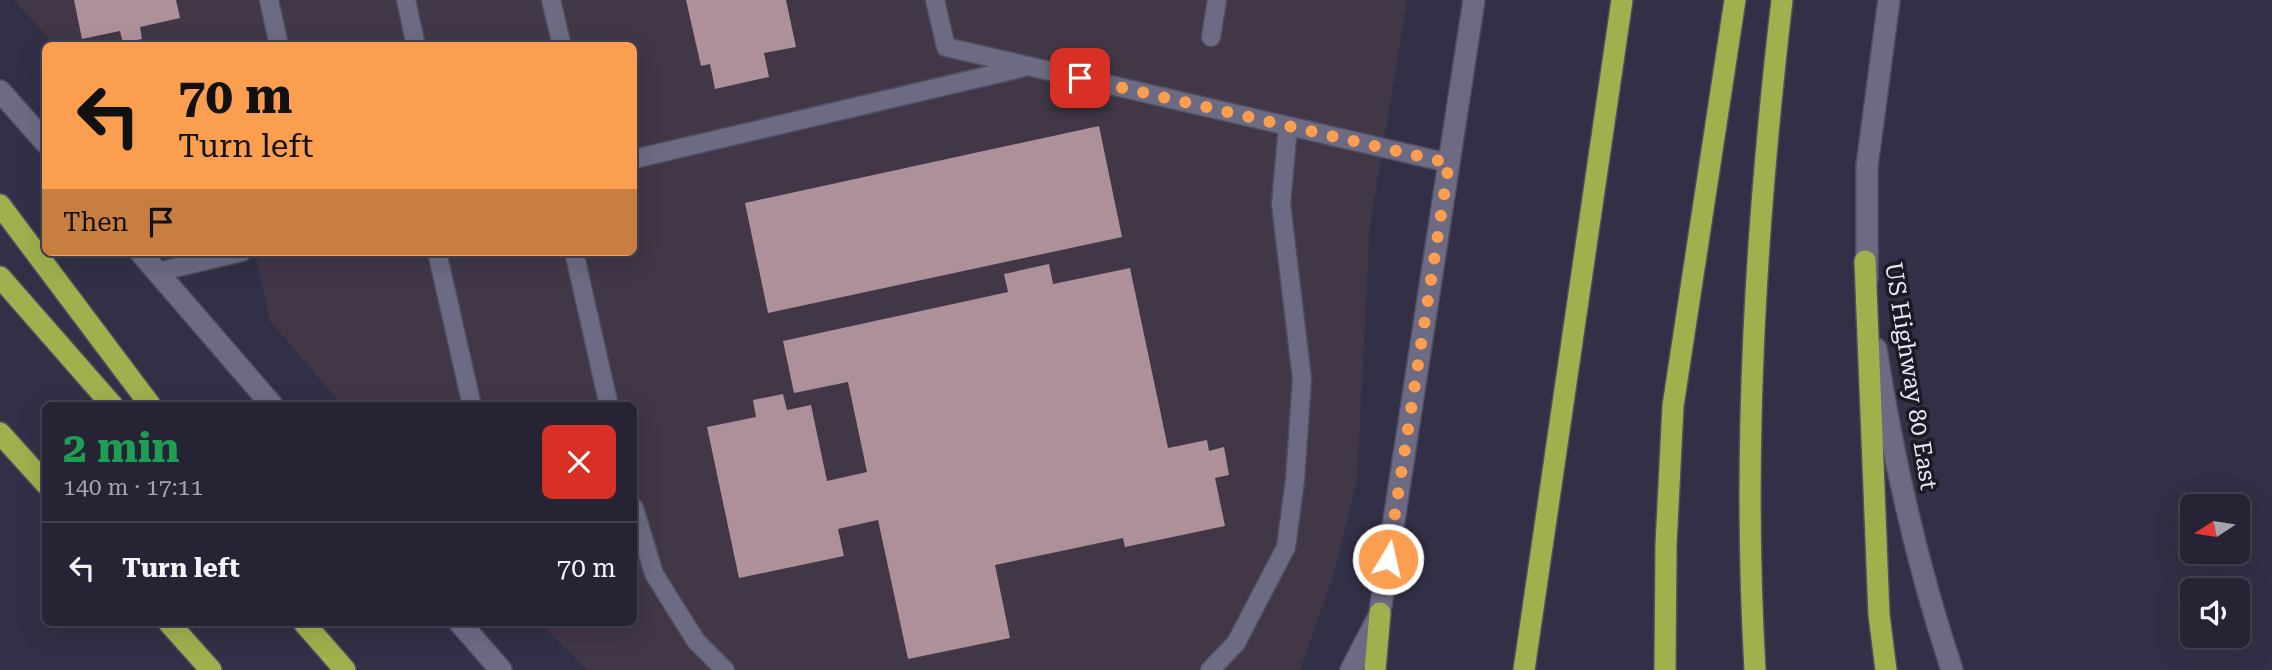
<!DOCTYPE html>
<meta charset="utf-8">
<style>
:root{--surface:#262434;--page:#323040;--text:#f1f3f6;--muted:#a4a4ac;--line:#42414f}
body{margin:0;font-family:"Roboto Serif",serif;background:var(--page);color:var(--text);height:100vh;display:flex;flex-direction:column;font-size:26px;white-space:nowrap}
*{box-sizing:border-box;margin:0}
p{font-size:23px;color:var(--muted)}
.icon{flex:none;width:38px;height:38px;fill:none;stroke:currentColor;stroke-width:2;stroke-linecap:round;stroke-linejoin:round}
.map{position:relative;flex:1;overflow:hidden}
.sheet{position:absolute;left:42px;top:402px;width:595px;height:224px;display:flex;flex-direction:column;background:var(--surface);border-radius:10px;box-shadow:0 7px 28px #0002,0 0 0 2px var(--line)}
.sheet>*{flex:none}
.top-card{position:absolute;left:42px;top:42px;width:595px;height:214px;border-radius:10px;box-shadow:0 7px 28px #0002,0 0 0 2px var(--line);background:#fb9e50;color:#111;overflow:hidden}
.needle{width:46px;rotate:258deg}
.tools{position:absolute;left:2180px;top:494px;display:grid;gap:14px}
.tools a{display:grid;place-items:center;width:70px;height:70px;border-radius:10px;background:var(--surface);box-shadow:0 7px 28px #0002,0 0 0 2px var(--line);font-size:35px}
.pin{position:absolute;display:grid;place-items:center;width:60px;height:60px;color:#fff;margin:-30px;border-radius:14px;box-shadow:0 4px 10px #0006}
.me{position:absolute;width:77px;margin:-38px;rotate:9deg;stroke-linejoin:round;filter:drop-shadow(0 0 5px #0008)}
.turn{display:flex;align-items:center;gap:24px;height:147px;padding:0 21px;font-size:32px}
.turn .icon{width:91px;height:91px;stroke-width:2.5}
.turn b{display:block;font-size:49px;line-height:60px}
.then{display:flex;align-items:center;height:66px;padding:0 21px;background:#0003;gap:14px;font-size:26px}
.round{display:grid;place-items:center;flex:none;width:74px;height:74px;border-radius:10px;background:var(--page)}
.head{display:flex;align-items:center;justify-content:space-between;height:119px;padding:0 21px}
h1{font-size:42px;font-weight:700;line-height:52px;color:#1e9e55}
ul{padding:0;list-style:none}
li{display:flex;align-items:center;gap:21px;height:91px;padding:0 21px;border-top:2px solid var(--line)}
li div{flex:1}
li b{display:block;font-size:26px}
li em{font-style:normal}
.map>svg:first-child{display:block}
</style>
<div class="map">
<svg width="2272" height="670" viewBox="0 0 2272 670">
<rect width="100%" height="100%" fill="#323046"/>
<path fill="#413747" d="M14 0H1407L1370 226 1357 480 1333 577 1300 670H587L540 623H634V406H343L270 321 255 252H634V46L55 45Z"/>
<path fill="#ad909a" d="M74 0H176L180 18 140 27 142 39 123 43 120 31 82 39Z
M686 0H786L796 47 764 53 769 77 715 89 710 64 701 66Z
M1099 126 1122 237 768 313 745 203Z
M1049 264 1053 284 1130 268 1168 448 1207 440 1209 451 1224 447 1229 475 1215 478 1225 526 1125 547 1123 538 995 565 1010 638 908 659 878 520 838 529 844 556 739 578 707 427 756 417 753 400 783 394 787 410 811 405 827 481 867 472 848 382 794 393 783 341 1008 292 1004 274Z"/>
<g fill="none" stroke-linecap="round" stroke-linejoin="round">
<defs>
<path id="lane" d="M269 0 279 46
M406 0 416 46
M551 0 562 46
M935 0 946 47 1449 163
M1211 37 1217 0
M634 159 1025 67
M437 252 472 406
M574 252 609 406
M157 272 242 252
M634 508 654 574 696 641 725 670
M1210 670 1236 643 1286 547 1295 480 1302 379 1281 204 1288 126"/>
<path id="secondary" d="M0 91 46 143
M140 252 273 406
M1867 279V166L1889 0
M1876 349C1893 458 1917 565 1952 670
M460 623 501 670
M1377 631 1474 0
M1351 670 1378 618"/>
<path id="highway" d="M0 205 151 406
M1865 261 1879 615 1886 670
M0 277 113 406
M0 433 46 484
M169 623 211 670
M304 623 345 670
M1375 670 1380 613
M1524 670 1622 0
M1665 670 1666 545 1673 406 1735 0
M1755 670C1742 446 1756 223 1782 0"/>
</defs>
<use href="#lane" stroke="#4f4e60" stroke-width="21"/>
<use href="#secondary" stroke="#4f4e60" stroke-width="24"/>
<use href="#highway" stroke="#4f4e60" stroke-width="24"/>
<use href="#lane" stroke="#6c6b83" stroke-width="18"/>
<use href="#secondary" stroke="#6c6b83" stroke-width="21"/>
<use href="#highway" stroke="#9fb14d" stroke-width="21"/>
</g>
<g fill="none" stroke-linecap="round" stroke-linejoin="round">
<path stroke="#fb9e50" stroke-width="12" stroke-dasharray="0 21.6" d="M1080 78 1449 163 1388 559"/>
</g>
<g text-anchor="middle" stroke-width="7" stroke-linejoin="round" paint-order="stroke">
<g font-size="24" fill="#e7e6f4" stroke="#1b1a24">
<text transform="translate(1911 376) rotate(81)" y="8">US Highway 80 East</text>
</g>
</g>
</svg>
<div class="tools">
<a><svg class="needle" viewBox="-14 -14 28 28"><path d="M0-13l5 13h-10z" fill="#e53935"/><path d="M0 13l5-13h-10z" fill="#a4a4ac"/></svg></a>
<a><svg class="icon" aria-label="sound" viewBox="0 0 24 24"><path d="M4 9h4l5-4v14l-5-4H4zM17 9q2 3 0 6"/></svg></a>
</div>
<div class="pin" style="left:1080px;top:78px;background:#d93025"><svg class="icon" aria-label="arrive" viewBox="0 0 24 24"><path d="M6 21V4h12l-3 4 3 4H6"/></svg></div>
<svg class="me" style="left:1388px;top:559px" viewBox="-20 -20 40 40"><circle r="17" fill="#fb9e50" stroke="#fff" stroke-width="3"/><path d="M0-11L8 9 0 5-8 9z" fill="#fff"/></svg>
<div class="top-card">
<div class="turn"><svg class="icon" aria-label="left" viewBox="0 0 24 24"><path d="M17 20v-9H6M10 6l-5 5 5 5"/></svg><div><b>70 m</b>Turn left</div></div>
<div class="then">Then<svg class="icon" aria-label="arrive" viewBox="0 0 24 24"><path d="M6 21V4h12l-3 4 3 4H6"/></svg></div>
</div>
<section class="sheet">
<div class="head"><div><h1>2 min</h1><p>140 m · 17:11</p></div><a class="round" style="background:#d93025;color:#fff"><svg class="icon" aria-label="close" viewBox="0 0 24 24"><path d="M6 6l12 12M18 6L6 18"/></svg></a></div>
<ul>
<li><svg class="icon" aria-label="left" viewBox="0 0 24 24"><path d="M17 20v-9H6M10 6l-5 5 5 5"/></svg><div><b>Turn left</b></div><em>70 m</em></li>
</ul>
</section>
</div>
